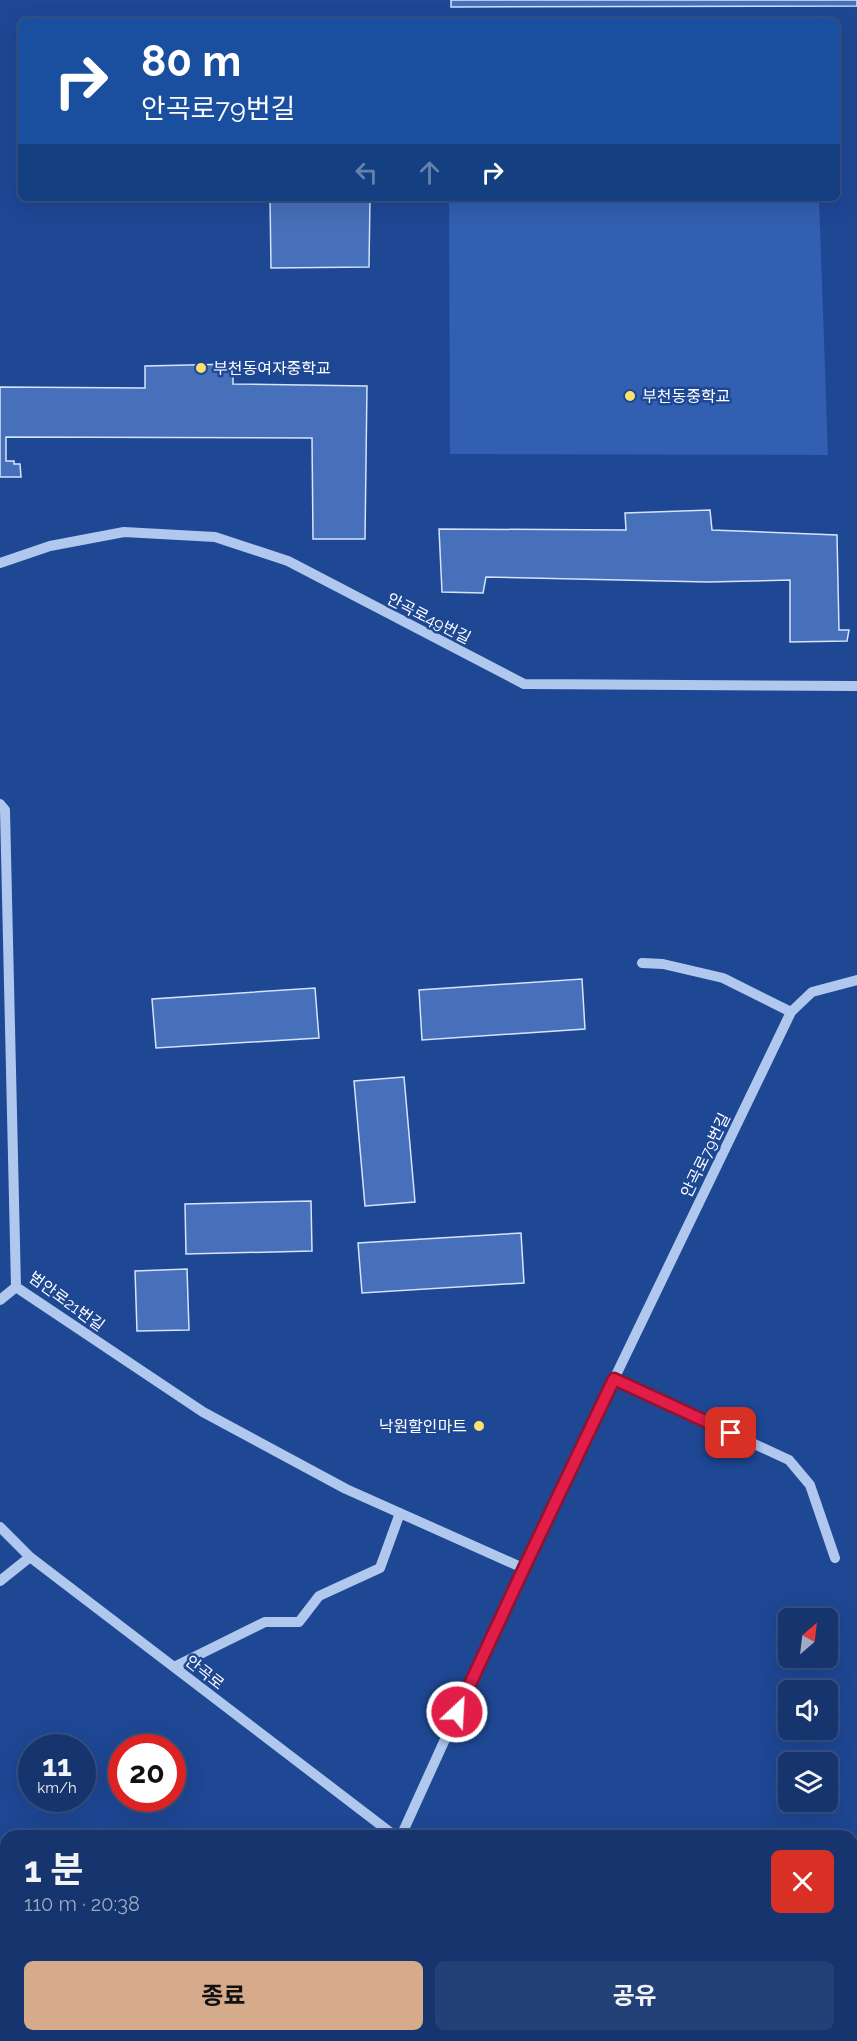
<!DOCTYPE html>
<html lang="ko">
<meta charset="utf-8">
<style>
:root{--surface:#16356f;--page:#234077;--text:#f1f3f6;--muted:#9eabc3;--line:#355082;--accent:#d6ab8b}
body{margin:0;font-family:Raleway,"Noto Sans KR",sans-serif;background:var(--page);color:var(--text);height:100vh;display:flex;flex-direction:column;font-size:22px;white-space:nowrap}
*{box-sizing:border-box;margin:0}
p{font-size:20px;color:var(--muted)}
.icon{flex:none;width:33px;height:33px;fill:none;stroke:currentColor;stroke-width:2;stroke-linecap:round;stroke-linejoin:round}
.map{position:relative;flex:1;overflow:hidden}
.panel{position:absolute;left:0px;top:1830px;width:858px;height:212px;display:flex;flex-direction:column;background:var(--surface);border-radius:18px 18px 0 0;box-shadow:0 6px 24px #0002,0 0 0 2px var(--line)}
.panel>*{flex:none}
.banner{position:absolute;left:18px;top:18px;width:822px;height:183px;border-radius:9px;box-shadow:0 6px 24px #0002,0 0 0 2px var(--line);background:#1a4fa0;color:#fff;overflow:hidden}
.needle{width:39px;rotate:28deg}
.controls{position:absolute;left:778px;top:1608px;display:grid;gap:12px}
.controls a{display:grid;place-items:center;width:60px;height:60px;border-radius:9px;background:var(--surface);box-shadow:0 6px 24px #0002,0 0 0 2px var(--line);font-size:30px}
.speed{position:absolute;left:18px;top:1734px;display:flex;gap:12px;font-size:30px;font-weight:700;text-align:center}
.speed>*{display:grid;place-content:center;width:78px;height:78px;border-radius:50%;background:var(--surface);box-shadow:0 6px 24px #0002,0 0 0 2px var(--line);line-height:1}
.speed small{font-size:15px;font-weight:400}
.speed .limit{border:9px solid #d22;background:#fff;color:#111}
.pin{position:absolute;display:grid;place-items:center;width:51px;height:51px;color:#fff;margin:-26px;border-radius:12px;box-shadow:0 3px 9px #0006}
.me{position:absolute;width:66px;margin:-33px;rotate:25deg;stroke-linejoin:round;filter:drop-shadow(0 0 4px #0008)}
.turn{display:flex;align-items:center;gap:21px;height:126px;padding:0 24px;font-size:27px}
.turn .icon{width:78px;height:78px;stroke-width:2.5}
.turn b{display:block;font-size:42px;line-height:51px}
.lanes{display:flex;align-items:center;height:57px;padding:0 24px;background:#0003;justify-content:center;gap:30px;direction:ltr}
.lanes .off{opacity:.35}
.round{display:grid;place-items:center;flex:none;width:63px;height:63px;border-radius:9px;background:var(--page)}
.overview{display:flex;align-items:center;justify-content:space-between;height:102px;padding:0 24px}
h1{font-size:36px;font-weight:700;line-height:45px}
.primary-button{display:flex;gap:12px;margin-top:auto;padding:12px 24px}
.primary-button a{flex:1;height:69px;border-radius:9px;background:var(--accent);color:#111;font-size:24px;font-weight:700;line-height:69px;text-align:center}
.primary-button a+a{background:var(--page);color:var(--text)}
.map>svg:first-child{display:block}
</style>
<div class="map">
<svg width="857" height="2041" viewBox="0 0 857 2041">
<rect width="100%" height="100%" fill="#1e4794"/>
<path fill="#325fb1" d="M449 198H819L828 455 450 454Z"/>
<path fill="#4670ba" stroke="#d6e3fa" stroke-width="1.5" d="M451 0H857V6L451 7Z
M270 198H370L369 267 271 268Z
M233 364V384L367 386 365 539H313L312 438 6 437V461H14V464H20L21 477H0V387L145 388V366Z
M710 510 712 530 837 535 839 630H849L847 641 790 642V580L708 582 486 577 483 593 442 592 439 529 626 530 625 513Z
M582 979 585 1029 422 1040 419 990Z
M315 988 319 1038 156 1048 152 999Z
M404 1077 415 1202 365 1206 354 1081Z
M311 1201 312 1251 186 1254 185 1204Z
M521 1233 524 1283 362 1293 358 1243Z
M187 1269 189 1330 137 1331 135 1271Z"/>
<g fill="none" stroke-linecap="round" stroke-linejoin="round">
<path stroke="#b0c7ee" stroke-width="10" d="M0 563 50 546 124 532 215 537 288 561 524 684 857 686
M0 804 5 810 16 1287 203 1412 346 1489 523 1568
M642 963 663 964 723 978 791 1012
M0 1300 16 1287
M614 1379 789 1460 810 1485 835 1558
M0 1527 30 1557 395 1836
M0 1581 30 1557
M174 1667 265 1622H299L319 1596 380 1568 400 1513
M401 1836 523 1568 791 1012 812 992 857 980
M0 1862 6 1867
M852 1924H857
M217 2036 223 2041
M696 2036V2041
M553 2041 613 2036"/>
</g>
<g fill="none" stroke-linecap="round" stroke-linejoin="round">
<defs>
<path id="route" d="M457 1712 524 1568 614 1379 731 1433"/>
</defs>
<use href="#route" stroke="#92132f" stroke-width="15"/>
<use href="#route" stroke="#e11d48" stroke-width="10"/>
</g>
<g fill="#fde16f" stroke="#1e4794" stroke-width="2">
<circle cx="201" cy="368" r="6"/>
<circle cx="630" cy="396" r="6"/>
<circle cx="479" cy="1426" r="6"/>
</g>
<g text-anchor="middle" stroke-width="5" stroke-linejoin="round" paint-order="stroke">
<g font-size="16" fill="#fff" stroke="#1e4794" text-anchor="start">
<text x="213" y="374">부천동여자중학교</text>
<text x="642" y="402">부천동중학교</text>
<text x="467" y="1432" text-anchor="end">낙원할인마트</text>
</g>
<g font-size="16" fill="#fff" stroke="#1e4794">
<text transform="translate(429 618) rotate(27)" y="6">안곡로49번길</text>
<text transform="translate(705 1155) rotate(-64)" y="6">안곡로79번길</text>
<text transform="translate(67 1301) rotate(36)" y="6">범안로21번길</text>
<text transform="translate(205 1672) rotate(38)" y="6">안곡로</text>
</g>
</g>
</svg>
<div class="controls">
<a><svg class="needle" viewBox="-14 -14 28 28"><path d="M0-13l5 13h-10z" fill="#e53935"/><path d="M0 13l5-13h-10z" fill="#9eabc3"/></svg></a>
<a><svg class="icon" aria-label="sound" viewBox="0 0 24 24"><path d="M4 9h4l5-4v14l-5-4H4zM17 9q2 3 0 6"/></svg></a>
<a><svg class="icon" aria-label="layers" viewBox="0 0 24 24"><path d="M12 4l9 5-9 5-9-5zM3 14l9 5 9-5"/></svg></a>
</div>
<div class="speed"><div>11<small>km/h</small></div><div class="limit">20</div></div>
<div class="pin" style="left:731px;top:1433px;background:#d93025"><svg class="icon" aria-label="arrive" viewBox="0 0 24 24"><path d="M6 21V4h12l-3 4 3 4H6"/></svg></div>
<svg class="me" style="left:457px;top:1712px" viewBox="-20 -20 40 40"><circle r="17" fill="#e11d48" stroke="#fff" stroke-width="3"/><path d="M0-11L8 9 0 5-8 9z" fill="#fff"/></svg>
<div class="banner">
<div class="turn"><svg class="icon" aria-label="right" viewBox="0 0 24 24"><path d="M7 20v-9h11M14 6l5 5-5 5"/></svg><div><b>80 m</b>안곡로79번길</div></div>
<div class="lanes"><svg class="icon off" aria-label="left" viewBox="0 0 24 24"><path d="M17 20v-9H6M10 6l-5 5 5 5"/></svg><svg class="icon off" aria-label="ahead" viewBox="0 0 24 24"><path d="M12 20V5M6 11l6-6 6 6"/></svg><svg class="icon" aria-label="right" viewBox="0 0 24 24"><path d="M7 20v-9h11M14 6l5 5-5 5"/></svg></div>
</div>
<section class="panel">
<div class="overview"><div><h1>1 분</h1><p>110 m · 20:38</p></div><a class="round" style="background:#d93025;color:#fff"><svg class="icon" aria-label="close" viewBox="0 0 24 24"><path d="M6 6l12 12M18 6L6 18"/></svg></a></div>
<div class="primary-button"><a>종료</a><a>공유</a></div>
</section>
</div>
